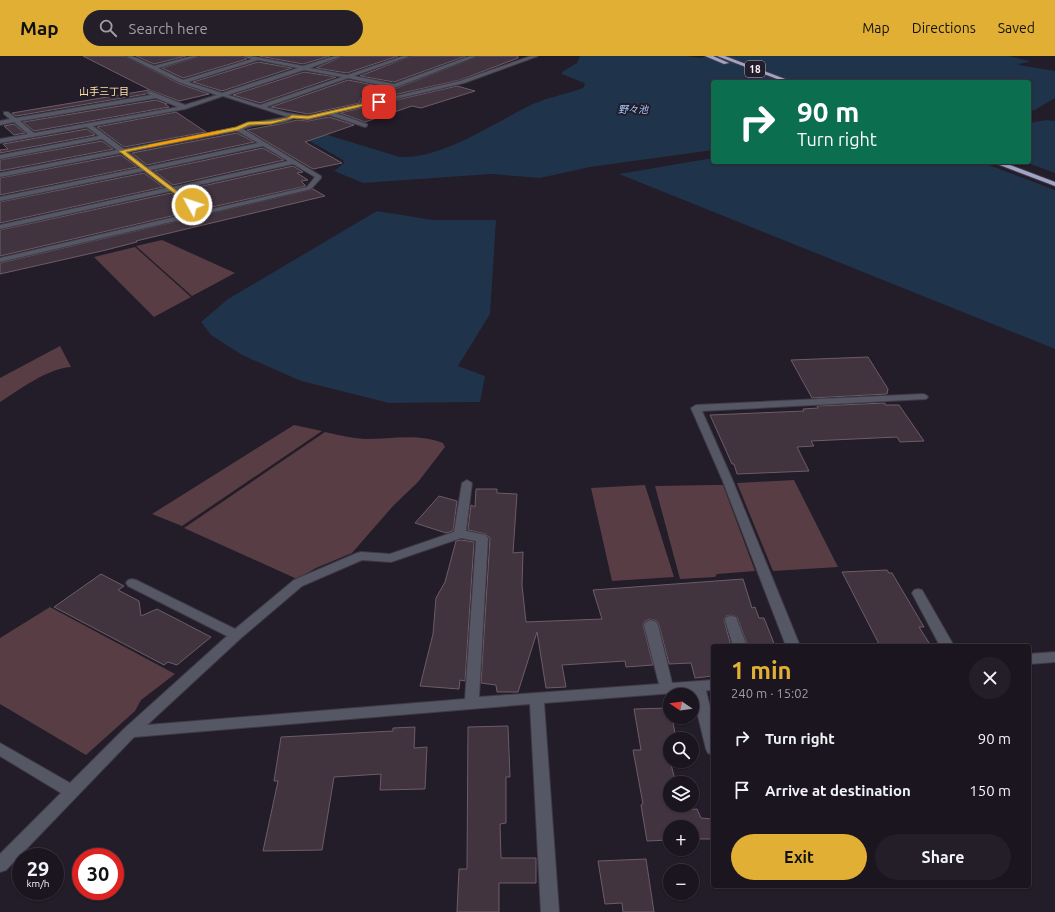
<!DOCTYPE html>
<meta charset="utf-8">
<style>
:root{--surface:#1a151f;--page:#231e28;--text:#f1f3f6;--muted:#9f9fa4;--line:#38343d;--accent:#e1af34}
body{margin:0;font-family:Ubuntu,"Noto Sans JP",sans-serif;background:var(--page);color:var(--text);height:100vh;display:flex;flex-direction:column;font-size:15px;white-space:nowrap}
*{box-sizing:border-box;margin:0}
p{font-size:13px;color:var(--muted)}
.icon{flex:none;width:22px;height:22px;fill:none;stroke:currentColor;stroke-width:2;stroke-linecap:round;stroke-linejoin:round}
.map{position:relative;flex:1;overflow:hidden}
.panel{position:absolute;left:711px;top:588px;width:320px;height:244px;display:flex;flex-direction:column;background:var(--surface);border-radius:4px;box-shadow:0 1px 3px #0004,0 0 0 1px var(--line)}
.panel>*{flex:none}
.banner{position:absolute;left:711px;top:24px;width:320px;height:84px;border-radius:4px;box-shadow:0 1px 3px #0004,0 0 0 1px var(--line);background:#0b6e4f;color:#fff;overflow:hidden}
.needle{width:26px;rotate:283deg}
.controls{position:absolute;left:663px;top:632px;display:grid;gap:8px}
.controls a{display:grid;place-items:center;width:36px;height:36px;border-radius:50%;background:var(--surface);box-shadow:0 1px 3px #0004,0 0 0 1px var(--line);font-size:20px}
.speed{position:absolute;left:12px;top:792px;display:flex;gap:8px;font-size:20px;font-weight:700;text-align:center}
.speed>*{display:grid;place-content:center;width:52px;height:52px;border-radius:50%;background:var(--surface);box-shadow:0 1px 3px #0004,0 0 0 1px var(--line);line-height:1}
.speed small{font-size:10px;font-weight:400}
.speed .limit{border:6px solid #d22;background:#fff;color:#111}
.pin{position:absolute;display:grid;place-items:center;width:34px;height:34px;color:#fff;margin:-17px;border-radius:8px;box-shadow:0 2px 6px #0006}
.me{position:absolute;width:44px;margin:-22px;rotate:310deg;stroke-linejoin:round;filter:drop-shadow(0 0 3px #0008)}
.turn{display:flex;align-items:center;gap:14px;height:84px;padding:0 20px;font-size:18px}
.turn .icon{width:52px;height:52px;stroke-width:2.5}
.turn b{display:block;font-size:28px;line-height:34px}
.round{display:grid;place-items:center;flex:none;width:42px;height:42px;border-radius:21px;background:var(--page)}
.overview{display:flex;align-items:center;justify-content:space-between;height:68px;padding:0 20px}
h1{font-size:24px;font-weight:600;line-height:30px;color:var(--accent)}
.primary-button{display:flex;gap:8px;margin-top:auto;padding:8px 20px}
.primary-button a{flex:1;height:46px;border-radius:24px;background:var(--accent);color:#111;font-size:16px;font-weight:600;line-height:46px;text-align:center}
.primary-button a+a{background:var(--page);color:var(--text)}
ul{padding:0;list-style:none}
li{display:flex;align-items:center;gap:12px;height:52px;padding:0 20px}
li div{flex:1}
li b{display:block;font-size:15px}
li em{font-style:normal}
header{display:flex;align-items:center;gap:24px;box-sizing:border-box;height:56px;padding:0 20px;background:var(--accent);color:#111}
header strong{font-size:19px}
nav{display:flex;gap:22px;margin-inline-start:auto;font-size:14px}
.search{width:280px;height:36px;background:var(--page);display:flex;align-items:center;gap:10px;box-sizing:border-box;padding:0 14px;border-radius:22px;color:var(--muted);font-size:15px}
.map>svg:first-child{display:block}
</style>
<header>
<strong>Map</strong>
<div class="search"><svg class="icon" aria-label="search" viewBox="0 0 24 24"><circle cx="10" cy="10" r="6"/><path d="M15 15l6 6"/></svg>Search here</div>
<nav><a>Map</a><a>Directions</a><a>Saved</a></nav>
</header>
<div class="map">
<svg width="1055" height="856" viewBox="0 0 1055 856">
<rect width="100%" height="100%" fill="#231c29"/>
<path fill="#593d44" d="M162 184 235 217 192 240 136 190Z
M135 191 191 241 154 261 94 201Z
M60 290 71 311C46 313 21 333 0 346V322Z
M294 369 322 375 182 470 152 458Z
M325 376C338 379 351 382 365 383 390 383 419 377 443 387L445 391 418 426 393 450 352 497 316 512 297 523 184 472Z
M794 424 838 511 773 515 737 427Z
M645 429 674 521 612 525 591 432Z
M713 429H723L755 515 717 518 715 521 680 523 655 430Z
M50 551 175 618 141 644 135 655 86 699 0 648V582Z"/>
<path fill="#1f334a" d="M580 0H688L699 2 711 0H1009L1029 5V6L1019 8V9L1055 15V42L1035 54 1029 55V26H713V94L590 111 540 122 491 118 363 127 334 115 344 107 343 104 287 72 298 70 400 101C440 103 490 70 525 52 543 42 564 39 583 32L585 29 584 27 562 18V16L577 7Z
M1046 64 1055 65V117L1025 106H1029V67Z
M713 102V106H981L1055 134V293L619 118Z
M377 155 433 164H496L490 258 458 310 485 320 480 346 389 347 301 325 242 299 211 279 201 266 228 243Z"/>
<path fill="#42343f" stroke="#6c5c68" d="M83 0H125L180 28 209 38 179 45 150 34Z
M136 0H186L154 8Z
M200 0H241L247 3 183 22 162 12Z
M259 0H330L303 8Z
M343 0H398L347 17 316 12Z
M411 0H466L394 26 360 20Z
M478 0H518V2L460 24 371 44 374 41Z
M258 6 292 12 222 35 193 26Z
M304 16 336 21 260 47 233 39Z
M348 24 384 31 368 37 360 44V47L308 58 271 51Z
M457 30 475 35 421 52 412 50 365 66 340 57Z
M149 34 146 37V38L16 60 12 57Z
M156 44 167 48H165L169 51 34 75 23 66Z
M176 56 206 76 124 91 97 71Z
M329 61 354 69 305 86 342 107 313 113 247 74 285 67 297 64 308 65Z
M14 68 25 77 14 79 4 70Z
M87 73 95 79 0 97V94L8 93 3 88Z
M237 77 254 86 147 109 132 97Z
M102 85 113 93 0 115V104Z
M263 92 284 104 173 129 154 115Z
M121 99 137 111 0 139V122Z
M293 110 303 116 297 117 308 124 301 125 306 130 203 153 180 135Z
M144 117 163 131 0 167V146Z
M313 133 325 140 136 185 137 186 106 194 0 218V207Z
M171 137 193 155 0 200V174Z
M868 301 888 333 887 338 812 342 791 304Z
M885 347V349H899L924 385 900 386 897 381 811 385 814 390 797 391 809 415 737 418 734 408H732L710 359 804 355 803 353 818 352 817 350Z
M476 433H497V437L517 438 513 497 523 496 522 529 526 566 602 563 593 534 743 523 752 552 755 551 759 562H764L775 590H748L737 561 731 559 726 560 724 564 731 590H713V620L695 622 691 607 669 608 659 569 657 565 650 563 645 565 643 569 653 609 626 611 625 605 562 609 566 631 546 632 537 576 518 636H497L496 629 481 627 490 482 486 478 468 474 471 449 475 451Z
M439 440 457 445 453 475 446 477 415 467Z
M461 484 474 486 465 625 460 624 459 633 420 630 433 578 436 542 445 526 456 485Z
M887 514 889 517H892L924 571H919L931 590H880L842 516Z
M101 518 124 530 118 534 139 545 141 560 157 553 211 581 177 609 168 606 164 609 54 551Z
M670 652V661H672L676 683H667L670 705 676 727H670V749H683L685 754 697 753 701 762 713 763V783H692V771H670V784L647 785 641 749 643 748 633 694H641L634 653Z
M508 670 510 721H506V767L500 768 501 802H536V827H499V856H457L459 813H467L468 671Z
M415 671 414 692 427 691 425 733 380 734 381 718 334 721 322 794 263 795 278 725H274L281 681 393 675V672Z
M646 803 654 856H623L622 847 605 848 598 805Z"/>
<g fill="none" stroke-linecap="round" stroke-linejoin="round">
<defs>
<path id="service" d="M698 626 703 627 705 631 713 663V699L708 697 706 693 691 631 693 627Z"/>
<path id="minor" d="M126 0H132L154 10 192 0H199L158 12 183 24 252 3 242 0H251L303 10 335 0H342L310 12 347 19 403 0H410L354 20 394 28 470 0H477L373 40 366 47 460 25 531 0H538L464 27 335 57 367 68V70L365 71 329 59 308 64 294 62 285 66 252 70 243 73 321 120V122L311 133 0 206V202L196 156 171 135 0 173V169L166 132 144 115 0 145V141L140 112 121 97 0 121V117L117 94 102 83 0 103V99L99 80 87 71 0 87V83L28 78 14 66 0 69V65L10 63 4 58V56H8L16 62 151 39 147 37 150 35 185 49 217 39 181 27ZM258 4 298 12 222 37 188 26ZM304 14 342 21 260 49 228 39ZM348 22 389 31 369 38 361 45V48L308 60 287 57 266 51ZM223 40 288 61 251 67 236 72 124 93 93 70 185 53ZM156 42 178 51 34 77 20 65ZM237 75 258 87 147 111 128 96ZM263 90 288 105 173 131 151 114ZM293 108 315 121 307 131 203 155 177 134Z
M923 338 926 339 928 341 926 343 702 355 732 423 800 590H786L722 423 691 352 696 349Z
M467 424 472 427 466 475 486 479 488 482 479 641 659 628 644 569 646 566 651 564 656 566 658 569 672 627 713 624V634L544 647 559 856H541L530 648 134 681 6 814 0 816V798L61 737 0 700V687L70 727 125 672 227 580 128 530 126 527 128 524 132 523 136 524 235 573 294 524 357 497 361 496 390 498 454 476 462 427ZM461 482 476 485 465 643 147 669 241 582 302 530 362 504 391 506Z
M918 533 922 534 954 590H940L912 537 914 534Z
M731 560 736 561 737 564 747 590H733L725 564 726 561Z
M1055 596V606L1029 608V598Z"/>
<path id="motorway" d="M705 0H713L729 7 724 8Z
M717 0H725L793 26H785Z
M992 106H1002L1055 126V130Z"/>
</defs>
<use href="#service" stroke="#403a46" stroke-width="2"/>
<use href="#minor" stroke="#403a46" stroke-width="2"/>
<use href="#motorway" stroke="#403a46" stroke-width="2"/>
<use href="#service" fill="#555764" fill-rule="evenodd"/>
<use href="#minor" fill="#555764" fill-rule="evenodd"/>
<use href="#motorway" fill="#a0a4c6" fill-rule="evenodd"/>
</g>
<path fill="#e1af34" stroke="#927222" d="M379 44 381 46 308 63 293 62 271 68 249 69 238 74 126 96 194 148V150L192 151 119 95 236 71 248 66 271 65 288 62 292 59 308 60Z"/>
<path fill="#f59e0b" d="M219 75 221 77 150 91 148 89Z"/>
<g text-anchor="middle" stroke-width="4" stroke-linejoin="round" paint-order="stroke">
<rect fill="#231c29" stroke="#b5b0bb" stroke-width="1" x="745" y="5" width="20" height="16" rx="3"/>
<g font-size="10" font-weight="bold" fill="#f4eff9">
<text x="755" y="17">18</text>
</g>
<g font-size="10" fill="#fce0a6" stroke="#231c29">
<text x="104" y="39">山手三丁目</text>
</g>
<g font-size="10" font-style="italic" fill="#a0c9f8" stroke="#231c29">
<text x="633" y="57">野々池</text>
</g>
</g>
</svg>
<div class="controls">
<a><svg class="needle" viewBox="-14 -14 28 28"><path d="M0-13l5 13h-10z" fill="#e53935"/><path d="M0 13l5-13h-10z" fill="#9f9fa4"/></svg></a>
<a><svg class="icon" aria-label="search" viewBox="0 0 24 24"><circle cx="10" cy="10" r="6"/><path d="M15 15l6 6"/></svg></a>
<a><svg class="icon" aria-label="layers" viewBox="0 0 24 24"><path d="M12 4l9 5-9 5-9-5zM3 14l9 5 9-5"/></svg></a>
<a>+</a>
<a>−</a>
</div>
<div class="speed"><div>29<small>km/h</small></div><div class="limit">30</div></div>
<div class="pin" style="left:379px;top:46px;background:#d93025"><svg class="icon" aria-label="arrive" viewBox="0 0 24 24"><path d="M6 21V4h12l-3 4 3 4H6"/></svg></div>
<svg class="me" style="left:192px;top:149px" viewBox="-20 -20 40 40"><circle r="17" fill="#e1af34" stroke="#fff" stroke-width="3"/><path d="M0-11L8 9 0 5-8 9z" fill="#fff"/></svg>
<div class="banner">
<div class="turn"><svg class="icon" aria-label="right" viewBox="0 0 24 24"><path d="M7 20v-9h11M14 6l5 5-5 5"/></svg><div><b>90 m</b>Turn right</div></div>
</div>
<section class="panel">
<div class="overview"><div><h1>1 min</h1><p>240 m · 15:02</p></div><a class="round"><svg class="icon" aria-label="close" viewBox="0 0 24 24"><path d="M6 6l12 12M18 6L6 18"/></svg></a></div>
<ul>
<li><svg class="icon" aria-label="right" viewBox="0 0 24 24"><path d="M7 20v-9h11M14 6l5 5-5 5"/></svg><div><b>Turn right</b></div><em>90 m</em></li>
<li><svg class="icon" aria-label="arrive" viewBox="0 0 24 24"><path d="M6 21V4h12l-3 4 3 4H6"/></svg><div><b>Arrive at destination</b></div><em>150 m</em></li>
</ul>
<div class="primary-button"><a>Exit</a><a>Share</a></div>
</section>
</div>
